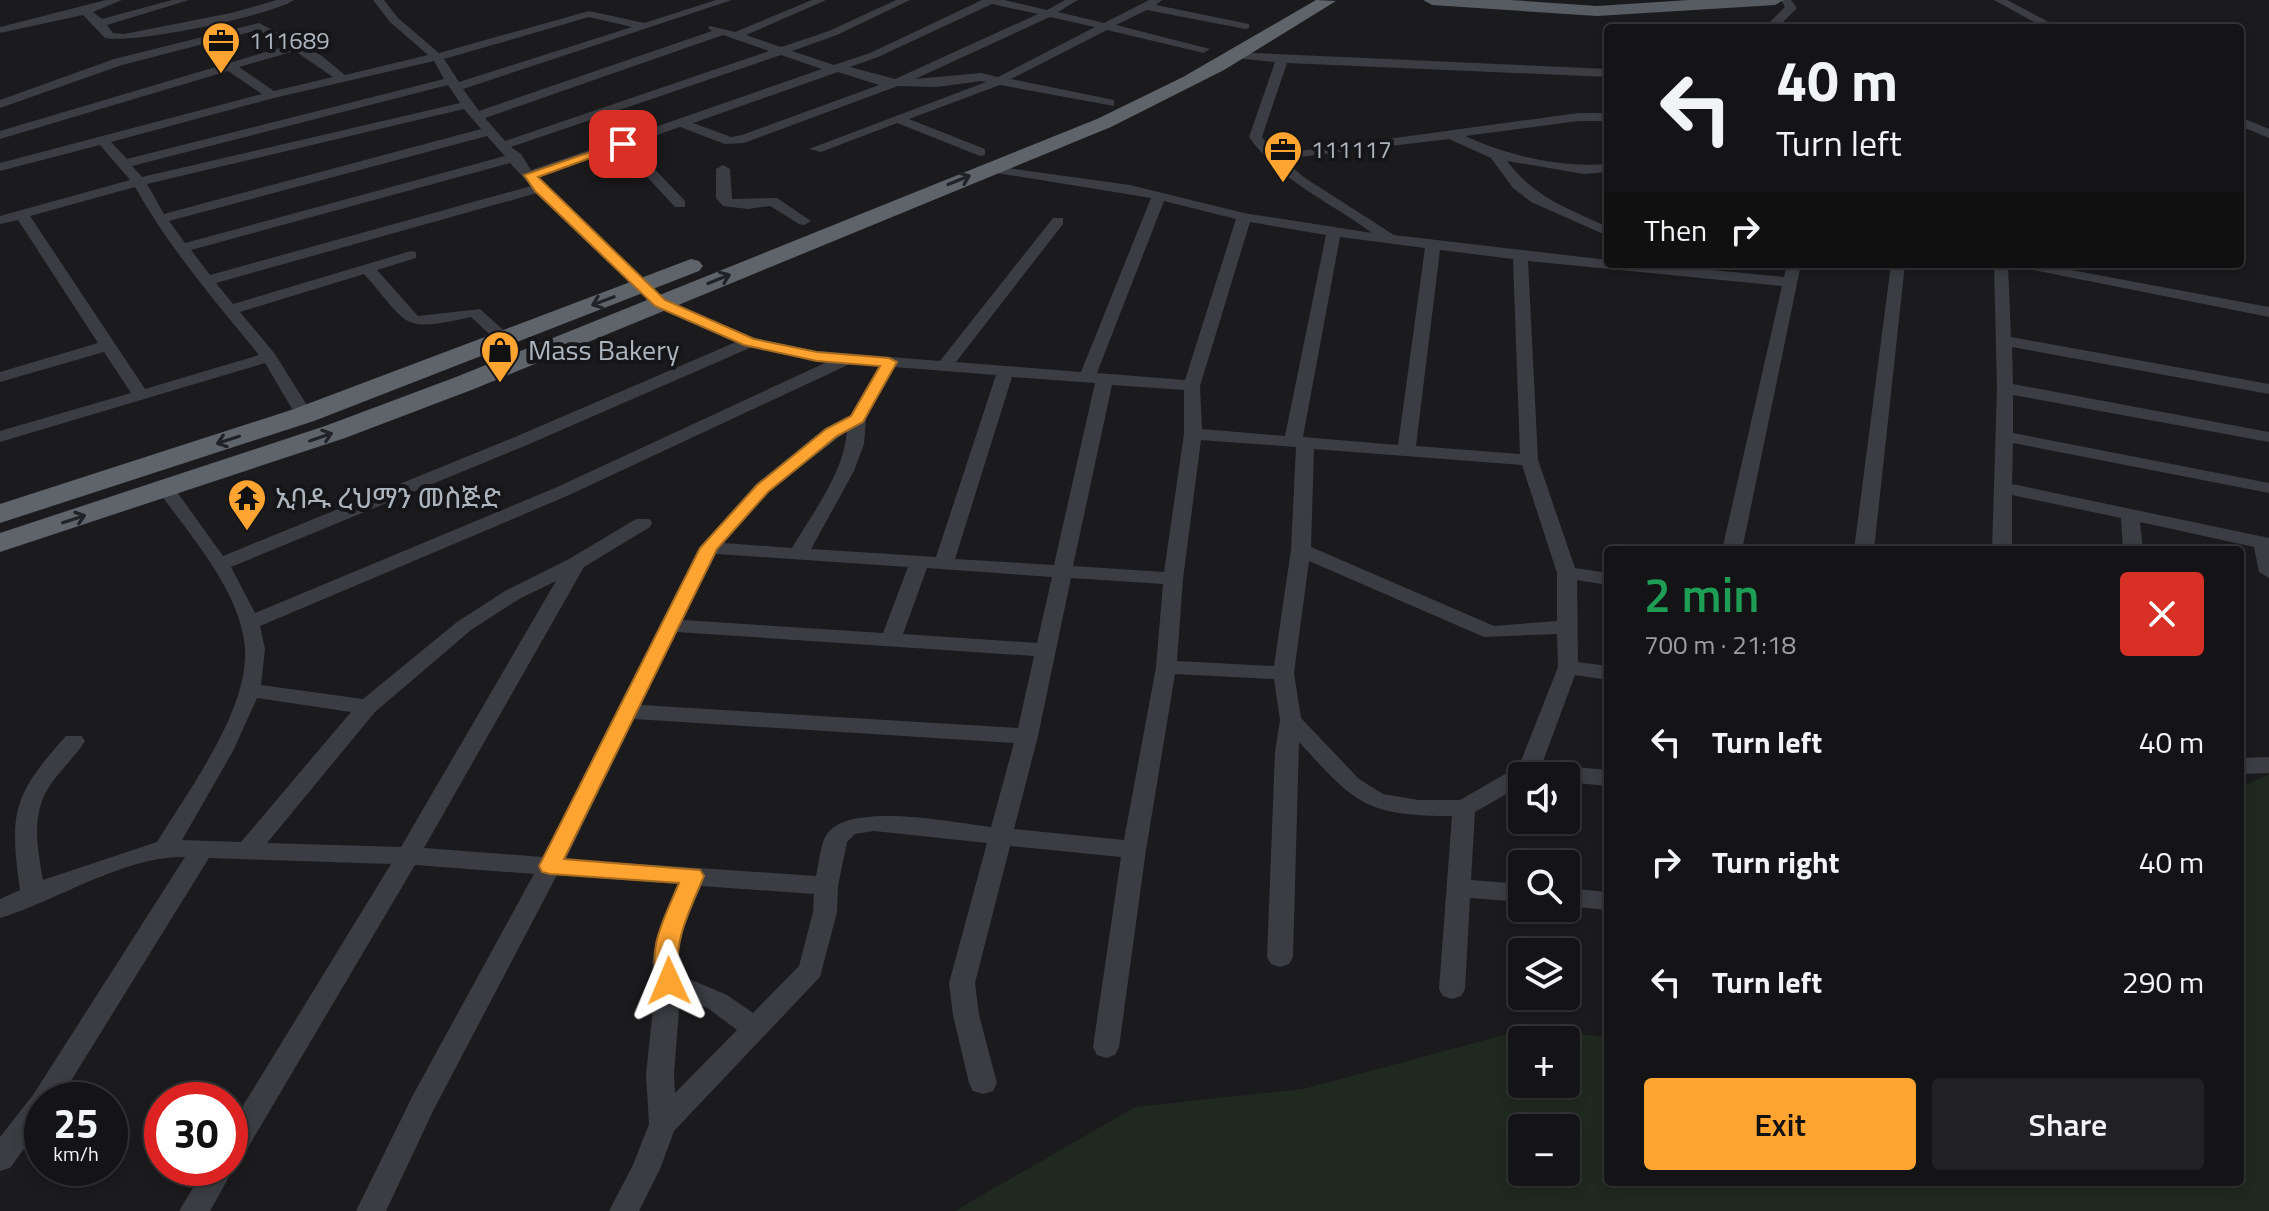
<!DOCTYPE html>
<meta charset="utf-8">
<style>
:root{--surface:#141416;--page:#212123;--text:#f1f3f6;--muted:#9d9ea1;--line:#333335;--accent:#ffa431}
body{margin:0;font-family:"Titillium Web","Noto Sans Ethiopic",sans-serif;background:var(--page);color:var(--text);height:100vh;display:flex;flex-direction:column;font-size:30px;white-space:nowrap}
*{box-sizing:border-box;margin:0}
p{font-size:26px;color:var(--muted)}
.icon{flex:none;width:44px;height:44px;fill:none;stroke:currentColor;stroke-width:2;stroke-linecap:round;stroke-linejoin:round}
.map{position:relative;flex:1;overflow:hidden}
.sheet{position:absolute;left:1604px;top:546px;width:640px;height:640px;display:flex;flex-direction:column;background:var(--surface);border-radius:8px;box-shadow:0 4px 12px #0003,0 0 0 2px var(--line)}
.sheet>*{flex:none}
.guide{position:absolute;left:1604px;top:24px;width:640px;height:244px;border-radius:8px;box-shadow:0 4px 12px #0003,0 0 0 2px var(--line);background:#141416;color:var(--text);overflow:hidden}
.tools{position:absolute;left:1508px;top:762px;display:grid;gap:16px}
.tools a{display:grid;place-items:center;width:72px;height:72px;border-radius:8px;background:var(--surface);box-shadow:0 4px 12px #0003,0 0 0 2px var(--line);font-size:40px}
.speed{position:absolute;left:24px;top:1082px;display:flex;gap:16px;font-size:40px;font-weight:700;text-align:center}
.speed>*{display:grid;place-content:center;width:104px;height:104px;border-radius:50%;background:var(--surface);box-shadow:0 4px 12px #0003,0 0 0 2px var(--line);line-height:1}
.speed small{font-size:20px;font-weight:400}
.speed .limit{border:12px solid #d22;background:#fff;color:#111}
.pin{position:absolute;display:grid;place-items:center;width:68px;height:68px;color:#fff;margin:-34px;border-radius:16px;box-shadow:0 4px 12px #0006}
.me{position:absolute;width:88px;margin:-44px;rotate:359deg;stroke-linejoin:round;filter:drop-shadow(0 0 6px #0008)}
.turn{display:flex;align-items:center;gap:28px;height:168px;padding:0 40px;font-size:36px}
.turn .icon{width:104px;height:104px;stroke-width:2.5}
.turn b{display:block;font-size:56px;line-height:68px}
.then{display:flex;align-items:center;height:76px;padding:0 40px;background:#0003;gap:16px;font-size:30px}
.round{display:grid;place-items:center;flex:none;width:84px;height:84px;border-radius:8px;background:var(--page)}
.headline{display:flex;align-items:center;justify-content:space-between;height:136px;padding:0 40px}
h1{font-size:48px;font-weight:600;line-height:60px;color:#1e9e55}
.primary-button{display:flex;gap:16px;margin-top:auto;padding:16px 40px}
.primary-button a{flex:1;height:92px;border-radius:8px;background:var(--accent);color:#111;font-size:32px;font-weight:600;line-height:92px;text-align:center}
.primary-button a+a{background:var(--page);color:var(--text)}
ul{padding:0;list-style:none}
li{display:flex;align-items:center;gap:24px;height:120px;padding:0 40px}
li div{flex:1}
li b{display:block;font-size:30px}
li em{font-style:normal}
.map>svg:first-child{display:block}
</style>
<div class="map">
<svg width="2269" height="1211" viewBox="0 0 2269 1211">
<rect width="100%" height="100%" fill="#1b1b1d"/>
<path fill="#202920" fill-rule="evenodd" d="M2269 774V1211H955L1135 1107 1303 1089 1527 1029 1608 1037V1182H2240V788ZM1522 1040H1566V1084H1522ZM1566 1128V1172H1522V1128Z"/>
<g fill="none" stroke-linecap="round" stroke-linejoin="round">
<path fill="#3b3d43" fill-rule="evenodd" d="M106 0H122L93 12 102 19 172 0H189L107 25 113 33 124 34 231 13 277 0H294C270 16 134 44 105 38L83 15 0 33V27Z
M373 0H384L398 18 439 53 589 11 644 23 716 0H732L463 89 479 111 712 31 708 28 710 26 735 32 812 0H826L746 35 781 47 829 31 896 0H910L837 35 792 51 834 65 870 53 982 0H1004L1047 10 1065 0H1078L1058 12 1104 23 1149 0H1162L1156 5 1249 24V28L1245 29 1147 10 1116 25 1210 49 1204 53 1107 30 1011 79 1114 100V106L1000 85 909 119 985 149V155L980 156 897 123 821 152 809 149 986 82 981 81 937 87 898 86 744 143 725 144 680 127 631 144 685 201V207H675L620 148 538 177 665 300 755 338 817 351 940 361 1053 218H1063V224L956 362 1081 372 1151 198 991 172 986 171V165L1130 185 1244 213 1372 233C1329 201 1281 182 1249 137L1275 62 1235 58 1229 54 1231 52 1608 69V77L1287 63 1262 137 1273 151 1293 152 1578 113H1608V121H1578L1465 136C1509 156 1560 168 1608 164V172L1584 174 1507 161C1535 198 1567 208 1608 227V236L1531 202 1513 188 1491 158 1449 139 1282 159 1305 178 1394 235 1608 260V264H1649L1784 277 1787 264H1801L1742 550H1722L1782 286 1528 261 1538 460 1575 568 1608 573V585L1577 580 1578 662 1608 666V680L1575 675 1542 764 1608 770V786L1566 782V776H1522V785L1475 812 1471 880 1522 884V902L1470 898 1465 989 1461 996 1452 999 1443 996 1439 989 1452 816C1365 816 1355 803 1299 742L1293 957 1289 964 1280 967 1271 964 1267 957 1275 752 1280 720 1274 679 1175 674 1146 850 1119 1047 1115 1055 1106 1058 1097 1055 1093 1047 1121 857 1010 846 975 983 979 1015 997 1083 993 1091 983 1094 973 1091 969 1083 953 1015 949 983 987 843 874 831 855 834 847 842 838 886 837 912 820 977 674 1131 660 1169 639 1211H609L633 1165 649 1124 646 1074 656 981 652 963 657 936 678 884 557 875 434 1109 386 1211H356L413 1095 534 874 415 865 240 1161 232 1163 234 1168 210 1211H179L205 1168H230V1127L391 864 209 858 59 1100H42V1124L10 1168 0 1171V1137L33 1095 185 857C126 855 56 901 0 918V899L20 890C9 812 13 795 66 736H82L85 741C76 755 63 768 53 781 30 811 37 846 43 880L157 842C188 791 249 710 245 648 240 590 190 536 157 489L160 485H172L223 556 515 437 736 342 655 306 537 193 216 283 233 304 411 251 416 252V258L377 270 418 316 480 309 511 337V343H499L471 317C400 333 410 326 364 274L240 312 275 354 313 415 310 419H298L265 363 0 442V431L131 393 104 352 0 382V372L98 343 18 220 0 224V216L130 180 100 145 0 171V163L262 94 228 71 0 139V131L286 46 258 30 122 65 0 108V100L114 59 259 23 322 56 345 75 428 55 390 22ZM992 4 1038 14 895 79 850 67 878 57ZM589 17 632 27 459 82 444 59ZM1050 17 1095 27 998 77 981 73 915 79ZM723 35 769 51 505 141 485 118ZM295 51 333 77 274 91 239 67ZM781 55 822 69 531 170 521 154 511 147ZM434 61 444 79 127 159 111 142 274 98ZM838 72 879 85 742 135 731 137 693 123ZM448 85 460 103 142 177 132 166ZM464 109 481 129 164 214 147 184ZM487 136 505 156 185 243 169 221ZM510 163 531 186 210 275 191 250ZM135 187C169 248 215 301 259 355L145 389 30 216ZM1164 201 1236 219 1185 380 1097 373ZM1250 222 1326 235 1285 436 1202 429 1200 386ZM1340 237 1425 248 1398 445 1303 437ZM1440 250 1513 259 1520 454 1416 446ZM752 347 827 362 555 488 255 613 231 567 527 445ZM850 364 879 366 850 416 825 428 756 484 699 548 543 857 424 848 584 567 650 527 652 523 650 519H636L569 559 505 591 457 622 363 699 261 685 265 649 260 626 567 496ZM894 367 996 375 936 557 811 549 854 471 864 444 866 419ZM1012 377 1095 383 1054 565 955 559ZM1112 385 1184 390V434L1164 572 1073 566ZM847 431C844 473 813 512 792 548L724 543 768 492ZM1201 440 1296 447 1291 550 1274 666 1177 661 1183 579ZM1314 449 1522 465 1557 573V621L1494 626 1311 547ZM716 554 908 567 883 633 683 620ZM1309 561 1484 637 1557 634 1558 667 1519 766 1460 800H1418L1383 794 1359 779 1301 718 1294 673ZM927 568 1052 577 1037 643 903 634ZM1071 578 1163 584 1156 667 1124 840 1014 829 1038 736ZM556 581 401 847 267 843 375 712 471 630 519 599ZM677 632 1034 656 1018 728 641 705ZM257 698 351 712 241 842 182 840 233 751ZM634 719 1014 743 991 827C953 823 851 801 827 834 820 844 819 864 816 876L566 859ZM701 886 814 894 813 912 799 966 753 1013 727 995 680 975C673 944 690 914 701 886ZM680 997 709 1009 737 1030 675 1093 674 1074Z
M1781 0H1791L1797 8 1777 28H1764L1785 7Z
M1994 0H2007L2060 28H2045Z
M2240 117 2269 129V138L2240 126Z
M723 165 730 169 732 199 777 198 811 221 804 225 799 224 770 206 748 209 723 206 716 198V169Z
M1891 264H1905L1874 550H1854Z
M1994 264H2039L2269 307V317L2008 265 2011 337 2269 384V394L2012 347 2013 384 2269 432V442L2013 395V433L2269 483V493L2013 443 2012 484 2269 538V578L2259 572 2254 547 2140 522 2143 550H2123L2121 518 2012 495V550H1992L1997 388Z
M2269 757V773L2240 774V758Z
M1566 888 1608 892V910L1566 906Z"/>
<path fill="#575b62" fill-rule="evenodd" d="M1423 0H1511L1597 6 1689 0H1784L1775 5 1597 16 1432 5Z"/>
<path fill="#5f646b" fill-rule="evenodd" d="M1316 0 1336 1 1224 70 1111 127 474 389 345 438 0 552V533L325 426 456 377 1097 119 1183 77Z
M691 259 699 261 703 266 699 271 314 421 0 523V504L294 409Z"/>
</g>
<defs><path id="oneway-shaft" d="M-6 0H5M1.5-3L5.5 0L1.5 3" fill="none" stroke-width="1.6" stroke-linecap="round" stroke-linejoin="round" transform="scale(2)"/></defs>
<g stroke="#212225">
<use href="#oneway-shaft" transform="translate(959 180) rotate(-22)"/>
<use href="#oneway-shaft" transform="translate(719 279) rotate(-22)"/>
<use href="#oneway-shaft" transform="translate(603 301) rotate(159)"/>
<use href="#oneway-shaft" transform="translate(321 437) rotate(-19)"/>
<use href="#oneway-shaft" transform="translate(228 440) rotate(162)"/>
<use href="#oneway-shaft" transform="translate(74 519) rotate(-18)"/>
</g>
<path fill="#ffa431" stroke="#a66b20" stroke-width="2" d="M619 142 629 144 538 177 665 300 754 339 817 352 889 358 897 362 863 422 837 436 768 492 717 549 564 859 700 870 704 876C690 910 671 944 680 981L677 987 669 990 661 987C643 953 666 915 679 883L550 874 542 872 539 866 700 548 757 485 826 429 851 416 880 366 817 361 744 345 655 306 535 191 524 175Z"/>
<defs>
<symbol id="office-pin" viewBox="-11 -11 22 30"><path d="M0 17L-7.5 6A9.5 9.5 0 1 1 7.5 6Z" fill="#ffa431" stroke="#161619"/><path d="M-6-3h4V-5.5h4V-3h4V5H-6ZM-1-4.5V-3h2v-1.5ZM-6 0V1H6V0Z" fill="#111"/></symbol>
<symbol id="shop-pin" viewBox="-11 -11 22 30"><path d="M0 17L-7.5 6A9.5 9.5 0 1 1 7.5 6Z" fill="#ffa431" stroke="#161619"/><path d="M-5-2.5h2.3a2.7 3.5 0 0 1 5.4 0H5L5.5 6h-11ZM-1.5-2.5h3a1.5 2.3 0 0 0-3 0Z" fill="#111"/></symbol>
<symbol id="temple-pin" viewBox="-11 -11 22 30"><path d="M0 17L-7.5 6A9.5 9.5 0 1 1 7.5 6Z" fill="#ffa431" stroke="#161619"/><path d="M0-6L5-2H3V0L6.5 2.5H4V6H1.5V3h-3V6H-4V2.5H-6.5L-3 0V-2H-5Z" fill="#111"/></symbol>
</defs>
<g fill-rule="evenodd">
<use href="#office-pin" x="199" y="19" width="44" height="60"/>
<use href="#office-pin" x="1261" y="128" width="44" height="60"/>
<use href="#shop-pin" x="478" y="328" width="44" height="60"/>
<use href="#temple-pin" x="225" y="476" width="44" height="60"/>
</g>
<g text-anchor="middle" stroke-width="8" stroke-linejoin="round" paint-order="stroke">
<g font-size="24" fill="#acb4be" stroke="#161619" text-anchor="start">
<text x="249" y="49">111689</text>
<text x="1311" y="158">111117</text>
</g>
<g font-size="28" fill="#acb4be" stroke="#161619" text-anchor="start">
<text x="528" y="360">Mass Bakery</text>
<text x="275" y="508">ኢባዱ ረህማን መስጅድ</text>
</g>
</g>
</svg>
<div class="tools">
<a><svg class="icon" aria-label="sound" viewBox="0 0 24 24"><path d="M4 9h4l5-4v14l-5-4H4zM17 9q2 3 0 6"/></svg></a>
<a><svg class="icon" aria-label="search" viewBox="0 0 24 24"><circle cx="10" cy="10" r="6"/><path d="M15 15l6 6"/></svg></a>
<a><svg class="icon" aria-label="layers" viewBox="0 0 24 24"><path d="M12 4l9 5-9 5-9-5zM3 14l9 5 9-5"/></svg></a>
<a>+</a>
<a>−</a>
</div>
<div class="speed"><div>25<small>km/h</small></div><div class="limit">30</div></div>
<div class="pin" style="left:623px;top:144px;background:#d93025"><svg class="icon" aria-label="arrive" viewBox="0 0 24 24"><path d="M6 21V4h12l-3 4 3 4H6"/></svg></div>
<svg class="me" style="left:669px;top:981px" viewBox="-20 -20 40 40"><path d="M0-17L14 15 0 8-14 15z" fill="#ffa431" stroke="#fff" stroke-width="4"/></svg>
<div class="guide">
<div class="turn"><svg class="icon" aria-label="left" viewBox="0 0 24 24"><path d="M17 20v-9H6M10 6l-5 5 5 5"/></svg><div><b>40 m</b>Turn left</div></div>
<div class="then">Then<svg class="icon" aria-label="right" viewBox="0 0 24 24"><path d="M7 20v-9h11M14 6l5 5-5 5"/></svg></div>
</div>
<section class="sheet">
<div class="headline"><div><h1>2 min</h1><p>700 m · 21:18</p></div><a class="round" style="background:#d93025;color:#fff"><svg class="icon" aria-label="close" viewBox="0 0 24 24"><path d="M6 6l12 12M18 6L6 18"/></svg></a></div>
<ul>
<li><svg class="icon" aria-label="left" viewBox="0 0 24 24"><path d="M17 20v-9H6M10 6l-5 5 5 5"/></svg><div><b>Turn left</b></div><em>40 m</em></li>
<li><svg class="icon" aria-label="right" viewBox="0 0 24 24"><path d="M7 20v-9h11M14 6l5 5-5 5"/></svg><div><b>Turn right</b></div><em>40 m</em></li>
<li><svg class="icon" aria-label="left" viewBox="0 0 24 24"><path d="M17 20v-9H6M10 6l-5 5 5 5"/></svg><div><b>Turn left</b></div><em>290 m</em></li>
</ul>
<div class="primary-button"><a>Exit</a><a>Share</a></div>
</section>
</div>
